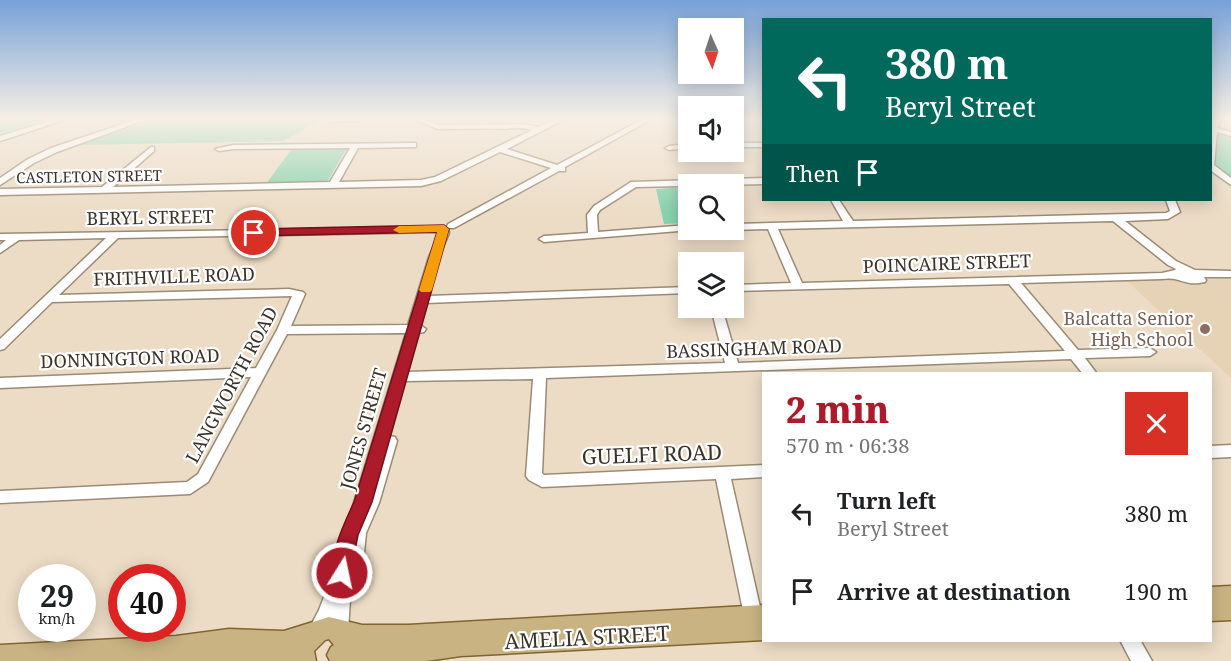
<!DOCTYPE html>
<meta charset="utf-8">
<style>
:root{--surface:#fff;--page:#f2f2f2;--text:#202124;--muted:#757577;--accent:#ad1a2a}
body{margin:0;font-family:"Noto Serif",serif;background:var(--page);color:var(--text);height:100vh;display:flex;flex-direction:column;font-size:22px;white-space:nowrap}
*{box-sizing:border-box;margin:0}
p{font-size:20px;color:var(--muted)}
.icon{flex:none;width:33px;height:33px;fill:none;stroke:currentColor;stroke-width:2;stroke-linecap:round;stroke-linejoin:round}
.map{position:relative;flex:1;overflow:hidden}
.sheet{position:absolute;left:762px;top:372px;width:450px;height:270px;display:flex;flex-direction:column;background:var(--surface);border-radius:0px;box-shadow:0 3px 15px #0003}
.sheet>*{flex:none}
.top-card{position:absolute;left:762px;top:18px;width:450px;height:183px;border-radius:0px;box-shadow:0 3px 15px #0003;background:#00695c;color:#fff;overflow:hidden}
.needle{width:39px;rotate:177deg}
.tools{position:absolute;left:678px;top:18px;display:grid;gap:12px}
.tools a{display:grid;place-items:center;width:66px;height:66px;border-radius:0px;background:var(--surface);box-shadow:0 3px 15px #0003;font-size:30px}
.speed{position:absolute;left:18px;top:564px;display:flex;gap:12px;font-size:30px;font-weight:700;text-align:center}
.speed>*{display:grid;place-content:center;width:78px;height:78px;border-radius:50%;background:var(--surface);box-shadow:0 3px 15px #0003;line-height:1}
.speed small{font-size:15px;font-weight:400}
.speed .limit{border:9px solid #d22;background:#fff;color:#111}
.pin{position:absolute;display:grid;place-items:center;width:51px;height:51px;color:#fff;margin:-26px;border:3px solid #fff;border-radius:50%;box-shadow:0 2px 6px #0007}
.me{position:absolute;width:66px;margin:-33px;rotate:10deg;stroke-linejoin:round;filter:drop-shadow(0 0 4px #0008)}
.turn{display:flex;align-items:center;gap:21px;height:126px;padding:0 24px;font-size:27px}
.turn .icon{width:78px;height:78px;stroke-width:2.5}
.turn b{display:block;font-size:42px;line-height:51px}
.then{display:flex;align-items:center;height:57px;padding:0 24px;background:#0003;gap:12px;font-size:22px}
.round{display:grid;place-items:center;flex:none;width:63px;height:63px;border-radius:0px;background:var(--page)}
.head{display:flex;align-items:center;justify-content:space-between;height:102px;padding:0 24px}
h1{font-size:36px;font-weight:800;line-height:45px;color:var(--accent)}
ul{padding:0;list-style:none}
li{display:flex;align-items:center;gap:18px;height:78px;padding:0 24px}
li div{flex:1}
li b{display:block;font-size:22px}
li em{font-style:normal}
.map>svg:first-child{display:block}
</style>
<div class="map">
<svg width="1231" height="661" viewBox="0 0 1231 661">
<rect width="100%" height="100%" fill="#ecdcc5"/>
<path fill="#e6d2b4" d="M1231 278V378L1126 280Z"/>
<path fill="#87d3ae" d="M0 119H47L0 134Z
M156 119H283L276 123 285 119H322L283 141 79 145Z
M1224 134 1231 136V176L1221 170 1215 163 1218 135Z
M347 148 327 182 266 184 291 150Z
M688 187V223L664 224 656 189Z"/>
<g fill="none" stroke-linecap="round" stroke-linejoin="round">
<defs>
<path id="minor" d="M56 119H67L0 141V136Z
M137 119H148L57 152 34 163 0 185V178L28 159 51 148Z
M325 119H361L357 121 328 122Z
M414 119H424L439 125 523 124 538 127 555 119H565L507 149 557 165 643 119H652L565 167V171H559L454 228H448L449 233 439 257 428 296 688 287V293L426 303 420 325 426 329 424 332 418 333 407 372 725 363 711 308H722L738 363 1065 351 1009 284 734 291V285L791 283 768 229 734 230H732L734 224 843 221 831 200H839L853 221 1166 213 1170 211 1166 200H1175L1180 212 1168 219 1125 221 1176 261 1195 270 1231 271V277H1204L1206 280 1205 282C1183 287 1182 276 1162 279L1021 283 1078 350 1150 348 1156 352 1150 356 1085 358 1097 374H1083L1071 359 546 378 542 473 544 475 764 465V477L731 479 763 620 760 626 754 629 748 626 745 620 716 479 542 487 529 480 526 476 533 379 405 381 389 436 395 437 397 441 379 503 366 533 362 573 350 600 348 630 346 636 339 639 332 636 330 626 324 637 317 640 310 637 308 631 319 610 329 584 406 333 287 334 208 482 190 494 0 503V491L187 482 198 474 251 377 0 388V378L256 368 277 330 292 296 52 302 4 349 0 350V339L106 238 19 240 0 253V245L6 240H0V234L447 227 448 224 551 168 500 152 441 181 421 186 0 195V189L102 187 151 147H154V151L113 187 330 182 350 148 233 149 219 151 215 149 233 145 413 143H416V147L358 148 339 182 421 180 435 177 532 130 523 128 438 129ZM1113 221 1168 265 1176 269 1175 270 1162 273 802 283 778 229ZM440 232 429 257 408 325 291 326 305 294 303 292 289 289 59 295 118 238Z
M1214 119H1225L1221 121 1217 128 1231 132V136L1217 132 1214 165 1231 178V185L1210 170V126Z
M734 143H764V147H734Z
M688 144V148L669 150 665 148 669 146Z
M764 178V184L636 187 600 210 597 215 598 232 688 225V230H691L544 242 539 239 544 236 588 233 587 215 594 206 631 182Z
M1231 445V457L1210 458V446Z
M1120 640H1140L1152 661H1131Z"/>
<path id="major" d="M1231 586V620L1210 621V587Z
M764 605V640L461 656 426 661H330L327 655 331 647 334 645 329 639 325 640 314 651 316 661H0V645L176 636 229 629 284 631 329 617 362 625H408Z"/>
</defs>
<use href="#minor" stroke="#9a8b76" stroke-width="3"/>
<use href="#major" stroke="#80652f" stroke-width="3"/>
<use href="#minor" fill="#fff" fill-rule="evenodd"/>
<use href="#major" fill="#cab383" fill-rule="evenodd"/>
</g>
<linearGradient id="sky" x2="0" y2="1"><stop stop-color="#76a2d8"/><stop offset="0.56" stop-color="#f6efe5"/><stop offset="1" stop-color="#f6efe5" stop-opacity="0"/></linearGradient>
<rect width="1231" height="212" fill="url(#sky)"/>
<path fill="#ad1a2a" stroke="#70111b" stroke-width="1.5" d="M444 225 449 229 372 502 358 535 349 579 342 582 335 579C326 559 346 520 354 502L437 232 254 236 248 233 254 229Z"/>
<path fill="#f59e0b" d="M444 225 449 229 432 290 430 292H421L419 290 437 232 399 233 393 230 399 226Z"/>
<circle fill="#8d6e63" stroke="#fff" stroke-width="2" cx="1205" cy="329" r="6"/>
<g text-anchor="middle" stroke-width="4.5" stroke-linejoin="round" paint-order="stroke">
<g font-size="15" fill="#39332a" stroke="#fff">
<text transform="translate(89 177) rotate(-1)" y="5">CASTLETON STREET</text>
</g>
<g font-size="18" fill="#39332a" stroke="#fff">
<text transform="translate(150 218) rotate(-1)" y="6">BERYL STREET</text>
<text transform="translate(947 264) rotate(-2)" y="6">POINCAIRE STREET</text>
<text transform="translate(174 277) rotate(-2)" y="6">FRITHVILLE ROAD</text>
<text transform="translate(754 349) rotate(-2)" y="6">BASSINGHAM ROAD</text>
<text transform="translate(130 359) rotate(-2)" y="6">DONNINGTON ROAD</text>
<text transform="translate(232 385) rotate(-62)" y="6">LANGWORTH ROAD</text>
<text transform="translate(364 429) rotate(-74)" y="6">JONES STREET</text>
</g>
<g font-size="18" fill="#785e54" stroke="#fff" text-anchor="end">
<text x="1193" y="325">Balcatta Senior<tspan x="1193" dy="21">High School</tspan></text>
</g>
<g font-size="21" fill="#39332a" stroke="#fff">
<text transform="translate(652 455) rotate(-2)" y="7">GUELFI ROAD</text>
<text transform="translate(587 638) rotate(-3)" y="7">AMELIA STREET</text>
</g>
</g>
</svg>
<div class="tools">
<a><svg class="needle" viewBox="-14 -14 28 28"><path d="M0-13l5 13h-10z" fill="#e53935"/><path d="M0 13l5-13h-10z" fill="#757577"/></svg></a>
<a><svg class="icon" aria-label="sound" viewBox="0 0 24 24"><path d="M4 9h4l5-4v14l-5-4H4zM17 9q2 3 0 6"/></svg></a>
<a><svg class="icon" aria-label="search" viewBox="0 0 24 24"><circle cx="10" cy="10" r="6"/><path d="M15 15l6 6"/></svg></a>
<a><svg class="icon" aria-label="layers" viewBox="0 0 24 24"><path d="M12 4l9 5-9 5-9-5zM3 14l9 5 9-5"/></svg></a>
</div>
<div class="speed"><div>29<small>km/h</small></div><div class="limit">40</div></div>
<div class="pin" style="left:254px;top:233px;background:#d93025"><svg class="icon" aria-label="arrive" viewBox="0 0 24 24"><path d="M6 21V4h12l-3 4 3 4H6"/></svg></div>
<svg class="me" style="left:342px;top:573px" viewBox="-20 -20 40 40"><circle r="17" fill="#ad1a2a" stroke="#fff" stroke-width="3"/><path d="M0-11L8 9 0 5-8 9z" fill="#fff"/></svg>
<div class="top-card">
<div class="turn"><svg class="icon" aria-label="left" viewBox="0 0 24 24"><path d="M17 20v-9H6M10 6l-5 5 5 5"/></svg><div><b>380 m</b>Beryl Street</div></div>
<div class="then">Then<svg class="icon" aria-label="arrive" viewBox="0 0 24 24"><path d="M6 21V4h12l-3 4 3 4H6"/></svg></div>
</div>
<section class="sheet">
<div class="head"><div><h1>2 min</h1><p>570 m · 06:38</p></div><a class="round" style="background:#d93025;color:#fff"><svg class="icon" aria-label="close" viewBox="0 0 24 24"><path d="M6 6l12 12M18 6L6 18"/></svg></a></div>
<ul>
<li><svg class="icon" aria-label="left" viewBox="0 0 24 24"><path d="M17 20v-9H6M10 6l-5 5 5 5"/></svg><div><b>Turn left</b><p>Beryl Street</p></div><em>380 m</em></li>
<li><svg class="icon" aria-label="arrive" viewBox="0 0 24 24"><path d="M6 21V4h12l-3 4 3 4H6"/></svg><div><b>Arrive at destination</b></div><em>190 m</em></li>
</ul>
</section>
</div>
